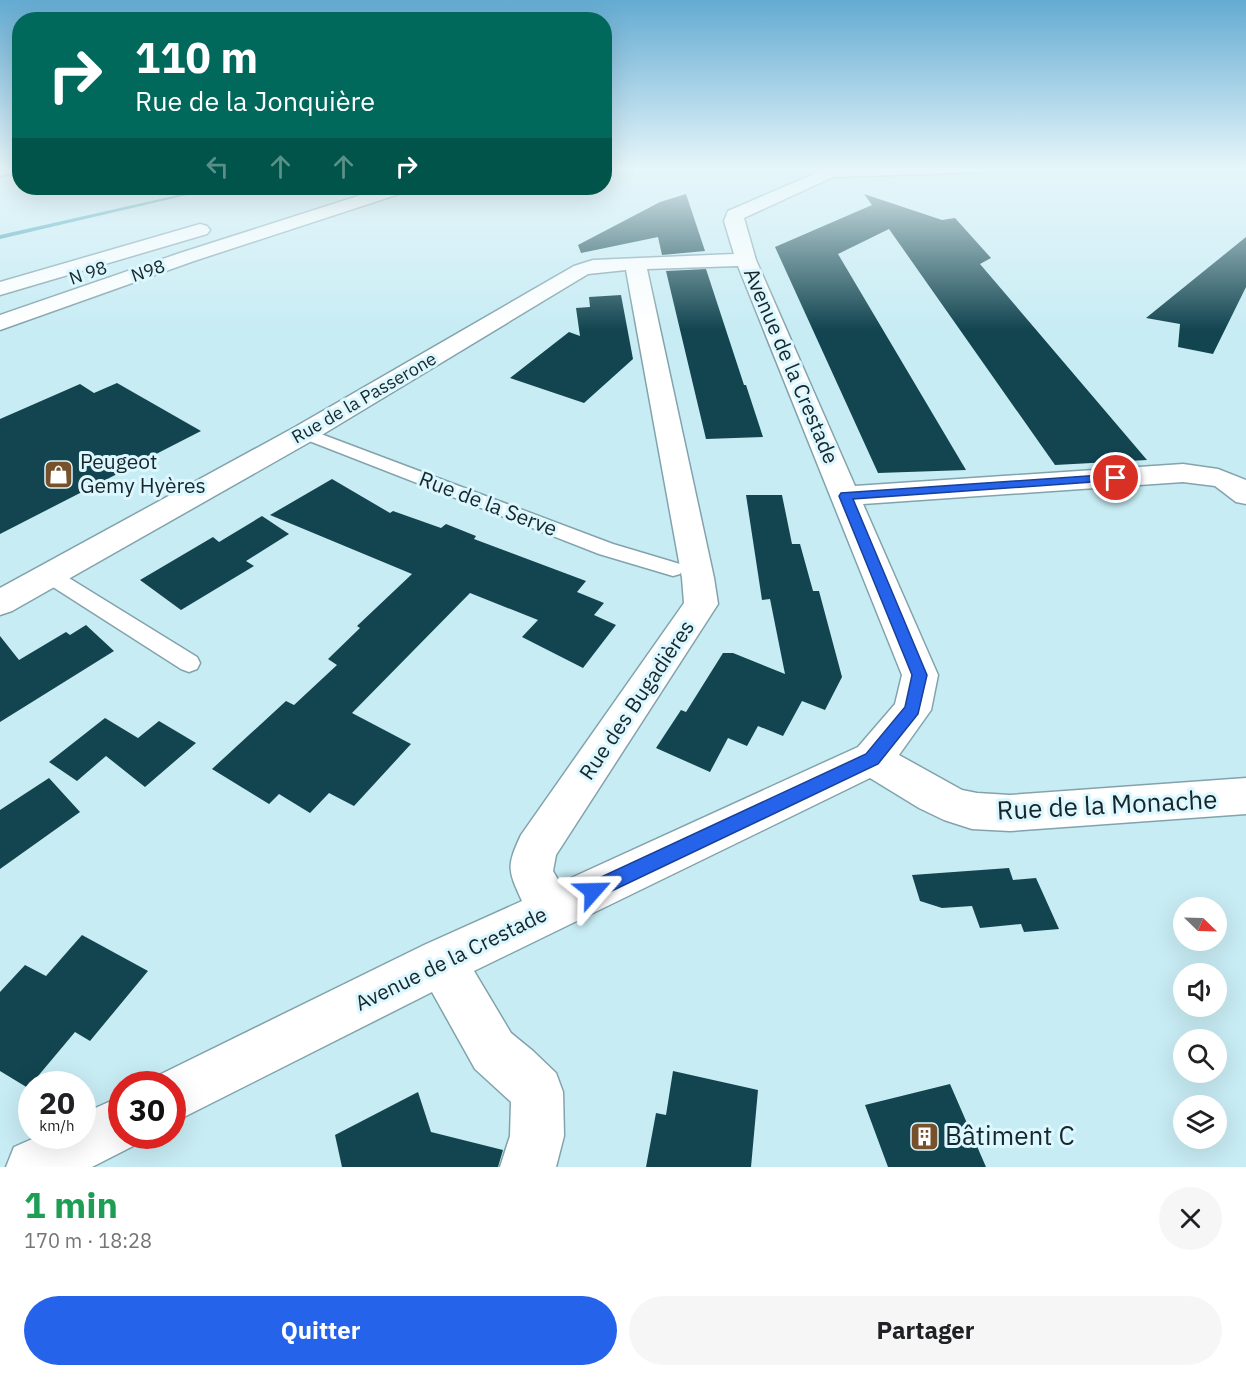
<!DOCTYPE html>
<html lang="fr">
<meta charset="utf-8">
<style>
:root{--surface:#fff;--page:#f6f6f6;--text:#202124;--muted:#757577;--accent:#2563eb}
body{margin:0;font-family:"IBM Plex Sans",sans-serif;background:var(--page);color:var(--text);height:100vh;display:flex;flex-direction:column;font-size:22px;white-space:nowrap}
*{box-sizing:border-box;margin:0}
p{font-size:20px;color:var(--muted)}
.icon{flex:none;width:33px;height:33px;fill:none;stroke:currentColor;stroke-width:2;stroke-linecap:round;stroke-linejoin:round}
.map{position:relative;height:1167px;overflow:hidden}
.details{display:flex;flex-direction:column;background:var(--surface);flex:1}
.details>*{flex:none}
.hud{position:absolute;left:12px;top:12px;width:600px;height:183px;border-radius:24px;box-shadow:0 6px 24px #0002;background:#00695c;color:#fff;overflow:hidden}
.needle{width:39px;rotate:113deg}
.tools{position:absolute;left:1173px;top:897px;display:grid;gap:12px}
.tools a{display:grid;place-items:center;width:54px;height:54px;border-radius:50%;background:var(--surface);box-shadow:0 6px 24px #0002;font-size:30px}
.speed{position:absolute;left:18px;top:1071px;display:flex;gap:12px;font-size:30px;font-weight:700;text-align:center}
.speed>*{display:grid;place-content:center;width:78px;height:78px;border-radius:50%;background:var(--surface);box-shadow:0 6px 24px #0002;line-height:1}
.speed small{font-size:15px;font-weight:400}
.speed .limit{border:9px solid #d22;background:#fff;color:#111}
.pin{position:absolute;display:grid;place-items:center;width:51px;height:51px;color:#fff;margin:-26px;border:3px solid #fff;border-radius:50%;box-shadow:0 2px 6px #0007}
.me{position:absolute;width:66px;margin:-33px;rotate:65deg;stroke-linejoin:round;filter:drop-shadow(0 0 4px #0008)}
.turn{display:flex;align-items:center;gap:21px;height:126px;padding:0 24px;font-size:27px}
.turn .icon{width:78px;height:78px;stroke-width:2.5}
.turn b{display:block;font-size:42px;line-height:51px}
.lanes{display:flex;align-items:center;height:57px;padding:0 24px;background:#0003;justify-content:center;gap:30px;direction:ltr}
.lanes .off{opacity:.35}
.round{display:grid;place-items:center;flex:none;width:63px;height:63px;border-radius:32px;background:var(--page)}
.headline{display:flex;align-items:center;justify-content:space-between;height:102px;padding:0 24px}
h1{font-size:36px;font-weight:800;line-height:45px;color:#1e9e55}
.primary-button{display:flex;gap:12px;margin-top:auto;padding:12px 24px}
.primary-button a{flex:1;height:69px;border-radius:36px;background:var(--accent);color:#fff;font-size:24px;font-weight:800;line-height:69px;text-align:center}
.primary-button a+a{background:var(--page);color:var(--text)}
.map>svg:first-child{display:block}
</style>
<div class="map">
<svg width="1246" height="1167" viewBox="0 0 1246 1167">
<rect width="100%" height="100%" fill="#c8ecf4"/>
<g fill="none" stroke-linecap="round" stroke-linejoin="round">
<path fill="#3e9db2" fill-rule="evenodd" d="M209 188H217L0 239V235Z"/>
</g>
<path fill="#124550" d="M686 194 705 251 662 255 658 237 581 253 578 245 660 202Z
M864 194 942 220 955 218 991 258 980 264 1147 460 1055 465 889 229 838 254 966 470 878 473 775 247 872 205Z
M1246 237V287L1213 354 1178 347 1180 324 1146 318Z
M706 269 744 385H746L763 437 706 439 666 271Z
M621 295 633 359 584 403 510 378 569 332 580 336 576 308 590 307 589 297Z
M117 383 201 431 0 534V419L80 384 94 393Z
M332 479 390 513 393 511 441 528 446 524 476 536 474 539 586 581 577 592 604 603 594 615 616 625 583 668 522 637 538 620 470 593 352 713 411 744 354 806 329 793 310 813 279 794 269 804 212 769 286 701 294 705 337 665 328 659 360 628 357 626 412 574 270 515Z
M746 495H782L792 544H800L813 591H819L842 677 825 710 802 701 783 736 758 726 747 746 728 738 710 772 656 748 681 710 686 712 723 653H733L785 674 770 599 762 600Z
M262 516 289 534 246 561 254 566 181 610 140 580 213 537 219 542Z
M86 625 114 651 0 722V636L19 660 66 632 70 635Z
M105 718 138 738 159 721 196 743 145 787 106 756 77 781 49 762Z
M49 778 80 812 0 869V810Z
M1009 868 1013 880 1036 878 1059 929 1024 932 1021 924 980 928 972 906 942 908 920 901 912 875Z
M82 935 148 971 90 1041 75 1032 28 1088 0 1071V992L25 965 46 976Z
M673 1071 758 1090 751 1167H646L656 1113 666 1115Z
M950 1084 986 1167H888L865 1105Z
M418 1092 431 1132 503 1150 498 1167H342L335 1135Z"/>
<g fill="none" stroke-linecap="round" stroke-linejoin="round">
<defs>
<path id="service" d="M11 167H20V171L0 176V170Z
M305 428 613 544 680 564 683 569 680 574 673 576 599 554 299 437 296 433 299 429Z
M49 568 56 570 197 657 200 663 197 669 189 672 181 669 42 580 39 575 42 570Z"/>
<path id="minor" d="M830 167H991L989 171 983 172 833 177 744 218 756 260 855 486 1183 464 1218 469 1246 480V504L1236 502 1215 486 1183 482 863 504 938 675 931 710 899 755 962 790 977 793 1010 795 1246 778V814L1010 831 972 829 944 820 919 808 870 778 474 971 511 1033 533 1051 556 1073 563 1092 564 1136 556 1167H500L510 1136 511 1102 475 1069 432 992 172 1123V1084H151L153 1078 424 945 522 901C508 870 506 867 521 835L684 603 682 578 626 270 588 274 315 439 12 611 0 615V588L295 427 574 266 593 260 734 254 724 221 728 211ZM738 266 902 675 895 704 858 747 560 883 553 871 556 855 718 604 714 578 647 269Z
M122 1096V1136H144L141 1142 92 1167H6L14 1147 39 1136H82V1114Z"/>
<path id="trunk" d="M383 188H408L405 192 194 261 0 330V315L180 253Z
M200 224 207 226 210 230 207 234 0 295V282Z"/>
</defs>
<use href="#service" stroke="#82a3ac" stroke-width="3"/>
<use href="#minor" stroke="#82a3ac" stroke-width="3"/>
<use href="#trunk" stroke="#82a3ac" stroke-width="3"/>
<use href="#service" fill="#fff" fill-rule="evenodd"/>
<use href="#minor" fill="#fff" fill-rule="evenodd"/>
<use href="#trunk" fill="#fff" fill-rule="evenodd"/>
</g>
<linearGradient id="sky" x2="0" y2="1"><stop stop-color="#64abd2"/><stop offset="0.51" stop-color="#e6f6fa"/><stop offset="1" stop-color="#e6f6fa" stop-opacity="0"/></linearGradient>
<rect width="1246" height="330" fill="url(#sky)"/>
<path fill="#2563eb" stroke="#184099" stroke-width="1.5" d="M1116 474 1120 475V480L853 499 927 675 918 714 878 764 599 897 593 899 586 897 583 891 586 884 866 754 905 707 912 675 839 496 841 493Z"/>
<defs>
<symbol id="shop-square" viewBox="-11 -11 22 22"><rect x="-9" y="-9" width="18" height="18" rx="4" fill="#76512c" stroke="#dbf7ff"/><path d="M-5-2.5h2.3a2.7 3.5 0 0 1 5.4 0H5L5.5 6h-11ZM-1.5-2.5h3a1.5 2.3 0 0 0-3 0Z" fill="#fff"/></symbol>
<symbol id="building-square" viewBox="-11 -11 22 22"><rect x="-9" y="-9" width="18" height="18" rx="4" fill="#76512c" stroke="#dbf7ff"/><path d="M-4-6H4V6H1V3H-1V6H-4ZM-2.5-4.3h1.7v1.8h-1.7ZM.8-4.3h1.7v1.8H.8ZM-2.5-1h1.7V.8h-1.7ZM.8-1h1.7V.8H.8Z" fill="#fff"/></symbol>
</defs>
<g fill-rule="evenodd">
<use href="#shop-square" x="42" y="458" width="33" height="33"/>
<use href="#building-square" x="908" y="1120" width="33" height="33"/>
</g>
<g text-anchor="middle" stroke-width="6" stroke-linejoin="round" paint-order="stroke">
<g font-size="18" fill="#182529" stroke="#dbf7ff">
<text transform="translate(148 271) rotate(-19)" y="6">N98</text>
<text transform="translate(88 273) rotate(-19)" y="6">N 98</text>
<text transform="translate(364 398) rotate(-30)" y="6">Rue de la Passerone</text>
</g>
<g font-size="21" fill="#182529" stroke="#dbf7ff">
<text transform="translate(791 366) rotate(67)" y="7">Avenue de la Crestade</text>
<text transform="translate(488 504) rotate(21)" y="7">Rue de la Serve</text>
<text transform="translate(637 700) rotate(-56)" y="7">Rue des Bugadières</text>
<text transform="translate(451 959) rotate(-26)" y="7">Avenue de la Crestade</text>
</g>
<g font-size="21" fill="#182529" stroke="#dbf7ff" text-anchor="start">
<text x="80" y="469">Peugeot<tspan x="80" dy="24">Gemy Hyères</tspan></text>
</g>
<g font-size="26" fill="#182529" stroke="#dbf7ff">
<text transform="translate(1107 805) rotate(-3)" y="9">Rue de la Monache</text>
</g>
<g font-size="26" fill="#182529" stroke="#dbf7ff" text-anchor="start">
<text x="945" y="1145">Bâtiment C</text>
</g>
</g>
</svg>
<div class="tools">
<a><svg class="needle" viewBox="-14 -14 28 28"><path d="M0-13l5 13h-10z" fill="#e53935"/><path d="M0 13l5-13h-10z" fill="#757577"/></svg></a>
<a><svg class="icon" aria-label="sound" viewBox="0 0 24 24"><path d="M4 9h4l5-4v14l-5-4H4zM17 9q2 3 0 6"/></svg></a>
<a><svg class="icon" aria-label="search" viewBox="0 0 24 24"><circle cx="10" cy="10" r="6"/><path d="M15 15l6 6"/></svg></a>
<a><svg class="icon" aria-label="layers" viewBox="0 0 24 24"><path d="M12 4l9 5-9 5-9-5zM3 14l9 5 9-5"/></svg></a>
</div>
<div class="speed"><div>20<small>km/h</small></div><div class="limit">30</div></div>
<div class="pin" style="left:1116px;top:478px;background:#d93025"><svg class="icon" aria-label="arrive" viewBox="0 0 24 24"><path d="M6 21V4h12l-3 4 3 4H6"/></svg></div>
<svg class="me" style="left:593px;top:891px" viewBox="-20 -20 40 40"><path d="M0-17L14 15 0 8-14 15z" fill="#2563eb" stroke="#fff" stroke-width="4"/></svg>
<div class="hud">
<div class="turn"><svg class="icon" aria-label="right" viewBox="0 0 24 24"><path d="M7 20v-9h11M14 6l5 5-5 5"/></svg><div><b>110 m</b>Rue de la Jonquière</div></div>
<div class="lanes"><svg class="icon off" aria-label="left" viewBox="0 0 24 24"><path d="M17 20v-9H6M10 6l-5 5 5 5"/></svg><svg class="icon off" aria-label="ahead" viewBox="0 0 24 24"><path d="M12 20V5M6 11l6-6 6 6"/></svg><svg class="icon off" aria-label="ahead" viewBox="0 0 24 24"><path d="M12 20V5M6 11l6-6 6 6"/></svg><svg class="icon" aria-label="right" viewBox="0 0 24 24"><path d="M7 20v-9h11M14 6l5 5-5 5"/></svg></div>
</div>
</div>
<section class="details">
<div class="headline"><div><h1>1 min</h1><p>170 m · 18:28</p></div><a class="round"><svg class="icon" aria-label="close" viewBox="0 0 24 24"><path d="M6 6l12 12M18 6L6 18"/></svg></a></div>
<div class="primary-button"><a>Quitter</a><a>Partager</a></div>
</section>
